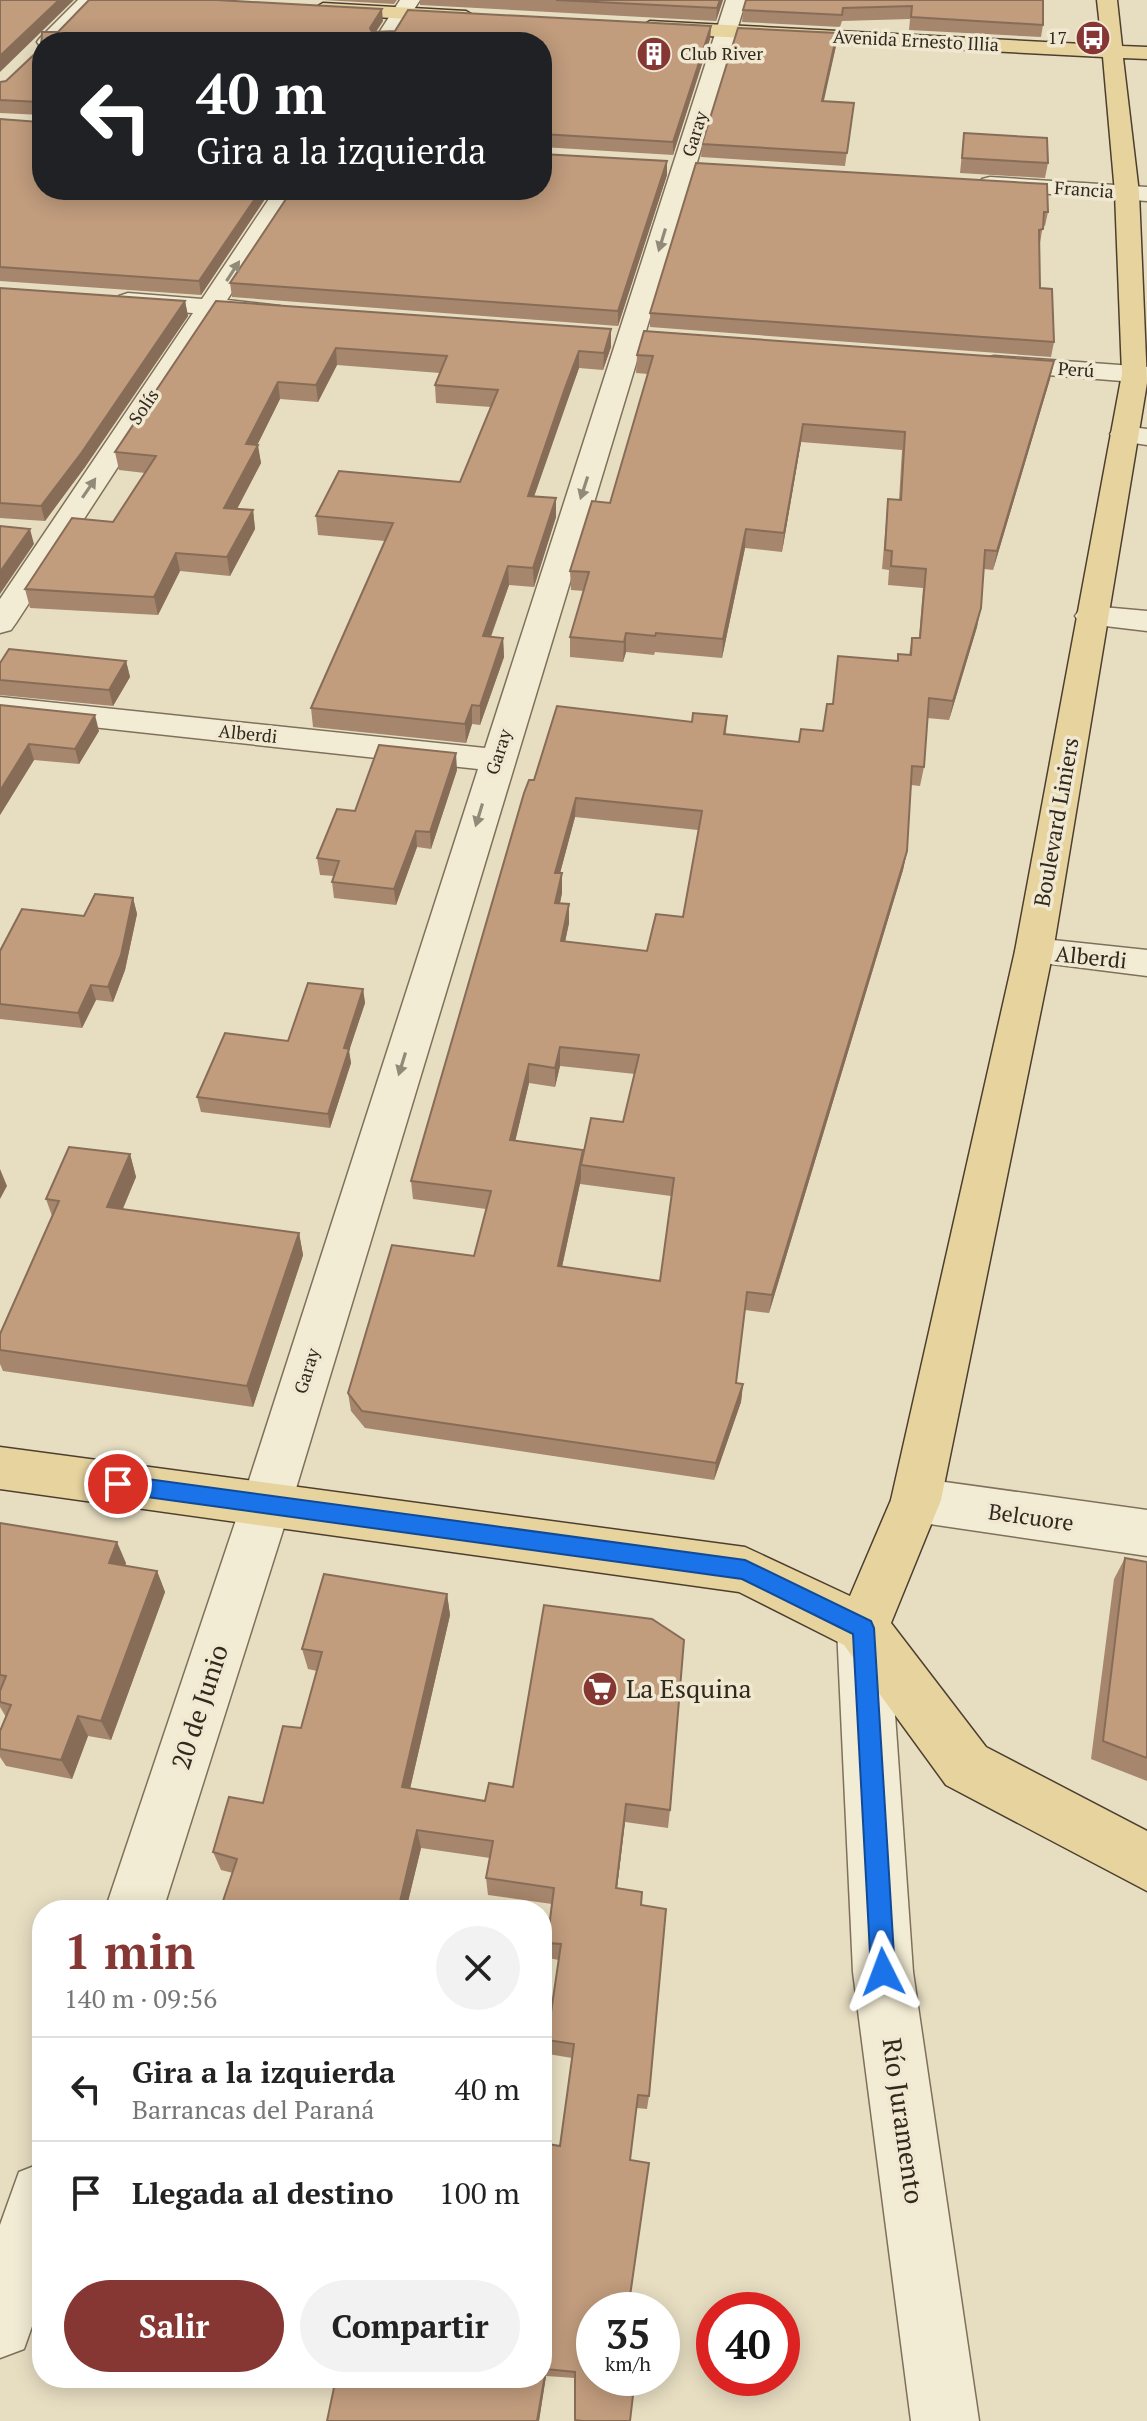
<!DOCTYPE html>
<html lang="es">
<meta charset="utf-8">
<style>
:root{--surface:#fff;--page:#f2f2f2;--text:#222;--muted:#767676;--line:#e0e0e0;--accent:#863733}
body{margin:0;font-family:"PT Serif",serif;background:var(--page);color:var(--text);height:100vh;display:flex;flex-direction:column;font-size:30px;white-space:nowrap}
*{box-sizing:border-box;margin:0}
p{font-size:26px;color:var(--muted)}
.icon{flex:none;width:44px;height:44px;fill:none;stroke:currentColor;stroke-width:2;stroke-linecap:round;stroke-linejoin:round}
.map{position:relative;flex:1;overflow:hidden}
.details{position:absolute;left:32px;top:1900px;width:520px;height:488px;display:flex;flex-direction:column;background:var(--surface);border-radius:32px;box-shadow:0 4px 20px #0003}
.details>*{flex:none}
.top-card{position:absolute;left:32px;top:32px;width:520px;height:168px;border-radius:32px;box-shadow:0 4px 20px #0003;background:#202124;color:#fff;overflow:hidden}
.speed{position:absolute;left:576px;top:2292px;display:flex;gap:16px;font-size:40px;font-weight:700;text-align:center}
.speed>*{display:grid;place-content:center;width:104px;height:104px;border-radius:50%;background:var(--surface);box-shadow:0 4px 20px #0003;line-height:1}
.speed small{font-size:20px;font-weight:400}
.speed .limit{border:12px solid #d22;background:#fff;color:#111}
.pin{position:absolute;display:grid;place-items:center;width:68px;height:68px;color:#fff;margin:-34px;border:4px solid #fff;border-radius:50%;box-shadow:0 2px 8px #0007}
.me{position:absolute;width:88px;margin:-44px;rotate:357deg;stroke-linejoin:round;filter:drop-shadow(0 0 6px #0008)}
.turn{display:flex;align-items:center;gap:28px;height:168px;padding:0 32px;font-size:36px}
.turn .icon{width:104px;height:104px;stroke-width:2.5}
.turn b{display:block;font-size:56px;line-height:68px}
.round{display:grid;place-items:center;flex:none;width:84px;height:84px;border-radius:42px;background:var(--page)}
.summary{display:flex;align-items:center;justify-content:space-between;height:136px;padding:0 32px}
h1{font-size:48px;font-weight:700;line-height:60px;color:var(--accent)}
.cta{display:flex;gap:16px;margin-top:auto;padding:16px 32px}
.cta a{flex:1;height:92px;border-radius:48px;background:var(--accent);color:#fff;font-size:32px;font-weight:700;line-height:92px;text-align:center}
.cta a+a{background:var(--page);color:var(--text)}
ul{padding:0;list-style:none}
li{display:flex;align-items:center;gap:24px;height:104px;padding:0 32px;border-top:2px solid var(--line)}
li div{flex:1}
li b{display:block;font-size:30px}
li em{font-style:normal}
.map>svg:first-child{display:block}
</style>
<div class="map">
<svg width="1147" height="2421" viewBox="0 0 1147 2421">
<rect width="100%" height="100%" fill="#e7dec2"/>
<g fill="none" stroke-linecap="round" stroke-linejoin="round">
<defs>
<path id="minor" d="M78 0H99L58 42H42L40 46 37 42 40 38Z
M400 0H420L393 42H373Z
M726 0H746L291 1505 163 1910H105L241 1505 478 769 0 717V697L485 748Z
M990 177 1147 187V201L982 189 979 184 982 179Z
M275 190H299L227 300 280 306 284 311 280 316 271 319 217 315 16 623 11 630 0 633V599L193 313 128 309 119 306 115 301 119 296 128 293 202 299Z
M994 356 1147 367V383L985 370 981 364 985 358Z
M1124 426 1147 429V445L1114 440 1110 434 1114 428Z
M1091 606 1147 611V631L1080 623 1075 616 1080 609Z
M1034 938 1147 950V976L1020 960 1015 951 1020 942Z
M916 1478 1147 1510V1556L916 1522 898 1516 891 1500 898 1484Z
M863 1604 882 1611 889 1628 913 1972 979 2421H911L853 1972 837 1628 844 1611Z
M42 2163V2298L24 2349 0 2358V2225L19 2172Z"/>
<path id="major" d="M1097 0H1117L1122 46 1147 47V59L1123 58 1139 193 1147 383 1053 951 941 1500 891 1623 986 1747 1147 1831V1891L946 1785 844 1645 739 1592 0 1489V1447L745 1547 850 1596 891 1500 1015 951 1122 374 1115 193 1103 57 650 33 640 27 650 21 1102 45Z
M323 3 466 11 476 17 466 23 316 13 313 9Z"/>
</defs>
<use href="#minor" stroke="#7f705c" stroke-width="3"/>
<use href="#major" stroke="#4d3f2f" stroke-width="3"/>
<use href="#minor" fill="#f3ecd4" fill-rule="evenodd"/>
<use href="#major" fill="#e6d39e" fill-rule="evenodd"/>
</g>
<path fill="#a6866c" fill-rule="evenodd" d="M323 0H397L394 4Z
M420 0H723L716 21 420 5Z
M1043 0V25L1041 37 909 30 910 19 842 21 840 27 742 22 743 10Z
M383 21 376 32 711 26 710 39 673 155 542 147V42L42 115 0 113V82Z
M836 46 823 101 854 103 845 166 701 157 702 144Z
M0 119 42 190H271L201 295 0 281Z
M964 133 1048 163 1045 178 960 173Z
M667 161V175L618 326 232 297 230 283Z
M696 163 1048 212 1045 226 1043 225 1040 243V288L1054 342 1051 357 650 327V313Z
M0 288 185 301 188 316 85 467 45 521 0 518Z
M216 301 611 347 603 370 579 368 565 406 534 496 556 517 534 587 509 585 491 637 503 638 504 657 480 725 472 724 466 743 313 727 311 708 385 541 318 535 316 516 460 482 491 407 436 403 435 385 440 373 337 365 318 402 280 399 257 445 261 463 237 509 253 510 255 529 230 576 180 571 158 615 30 608 25 589 113 522 145 473 119 470 115 452Z
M637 355 1054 361 1050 379 993 570 984 569 977 627 949 720 927 718 924 767 920 786 911 785 907 851 903 870 769 1313 745 1310 736 1383 743 1384 741 1402 714 1480 365 1428 351 1411 348 1393 474 1256 486 1209 413 1199 411 1181 534 780 692 722 727 716 726 734 799 742 823 731 832 704 897 661 898 654 909 655 912 638H919L923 588 888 585 889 570 882 569 888 499 899 500 902 450 801 442 782 552 745 548 722 658 655 652 654 655 626 652 623 662 570 657V637L584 591 571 590 570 571 610 503 648 374 636 373ZM575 817 698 830 683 917 647 951 565 942 569 923V904L560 903 562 893 560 873ZM560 1066 635 1074 623 1122 583 1155 515 1141 529 1083 555 1087ZM581 1179 580 1184 671 1196 660 1281 562 1267Z
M126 661 130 677 113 706 0 695V663Z
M0 705 99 731 79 764 34 760 0 815Z
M457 770 431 849 417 847 396 905 334 898 332 882 334 876 320 875 317 858 355 811Z
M133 898 137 914 125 970 113 1002 96 1000 82 1028 0 1019V951L84 916Z
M363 989 365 1003 349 1051 351 1063 330 1128 201 1112 197 1097 288 1041Z
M130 1154 136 1177 123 1209 299 1233 303 1255 253 1407 3 1371 0 1364V1334L52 1216 46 1199Z
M0 1523 126 1563 125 1566 157 1571 165 1592 111 1740 88 1736 72 1779 6 1766 0 1757V1731L6 1717 0 1707Z
M1125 1558 1147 1562V1781L1091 1759 1114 1579Z
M447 1594 450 1615 410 1789 485 1801 489 1783 670 1810 668 1828 625 1822 617 1888 641 1905 649 2096 647 2109 637 2108 594 2310 630 2421H575V2378L546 2376 539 2421H327L334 2387 290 2378H542L560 2146 572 2058 548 2054 547 2040 559 1960 548 1958 547 1943 552 1904 488 1895 486 1878 490 1858 421 1848 406 1910H220L233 1873 221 1870 213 1852 263 1803 301 1728 317 1671 308 1669 302 1649Z"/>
<path fill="#876d58" d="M59 0H74L0 72V56Z
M720 0H723L716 21 717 8Z
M382 9 383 21 370 40V28Z
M711 26 710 39 673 155V142Z
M837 33 836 46 821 114 822 101Z
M667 161V175L618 326V311Z
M261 190H271L201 295 199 281Z
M185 301 188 316 85 467 45 521 41 506Z
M611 329V347L603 370 604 353Z
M336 348 337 365 318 402 316 385Z
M579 351V368L528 514V496Z
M1054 361 1050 379 993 570 997 551Z
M278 382 280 399 249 462 246 444Z
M803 424 801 442 782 552 784 533Z
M258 445 261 463 228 526 224 508Z
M556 498V517L534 587 533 568Z
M253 510 255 529 230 576 227 557Z
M30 529 34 544 0 594V572Z
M746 529 745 548 722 658 723 639Z
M176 553 180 571 158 615 154 597Z
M508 566 509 585 484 655 483 636Z
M981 608 977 627 949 720 953 701Z
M626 633V652L623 662 624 642Z
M503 638 504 657 480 725V706Z
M126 661 130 677 113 706 109 690Z
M472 705V724L466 743 465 724Z
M95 715 99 731 79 764 75 749Z
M29 744 34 760 0 815V791Z
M456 753 457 770 431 849 430 832Z
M576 798 575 817 555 892V873Z
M416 831 417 847 396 905 394 889Z
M907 851 903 870 769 1313 772 1295Z
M562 873V893L556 922 555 903Z
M133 898 137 914 125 970 113 1002 108 987Z
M569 904V923L561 960V941Z
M91 985 96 1000 82 1028 78 1013Z
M363 989 365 1003 349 1051 351 1063 330 1128 328 1114 344 1048Z
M560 1047V1066L555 1087V1068Z
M529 1064V1083L511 1159 510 1140Z
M583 1150 581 1165V1179L558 1285V1266Z
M130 1154 136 1177 114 1229 107 1207Z
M0 1169 7 1186 0 1199Z
M299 1233 303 1255 253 1407 247 1386Z
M743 1384 741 1402 714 1480 716 1463Z
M117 1542 126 1563 118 1584 109 1563Z
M157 1571 165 1592 111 1740 101 1721Z
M447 1594 450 1615 406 1806 402 1787Z
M78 1716 88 1736 72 1779 61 1760Z
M626 1804 625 1822 615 1905 616 1888Z
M417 1830 421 1848 406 1910H398Z
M546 2369V2376L539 2421H537Z"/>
<path fill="#c19c7d" stroke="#876d58" stroke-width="2" fill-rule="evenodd" d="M0 0H59L0 56Z
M89 0H217L382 9 370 28 372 32 395 31 408 10 711 26 673 142 542 134V42H42V118L39 102 0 100V82L6 81 41 48 42 32H58Z
M556 0H720L717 8Z
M746 0H1043V25L911 17 912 6 843 8 842 15 743 10Z
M738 28 837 33 822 101 854 103 847 153 702 144Z
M0 119 39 122 42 119V190H261L199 281 0 267Z
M964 133 1047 138 1048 163 962 158Z
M542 154 667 161 618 311 230 283 292 190H542Z
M696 163 1047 184 1048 212H1044L1043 229 1039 230 1040 288 1052 289 1054 342 650 313Z
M0 288 185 301 82 452 41 506 0 503Z
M216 301 611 329 604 353 579 351 565 388 528 496 556 498 533 568 508 566 483 636 503 638 480 706 472 705 465 724 311 708 393 523 316 516 339 471 460 482 498 390 435 385 447 356 336 348 316 385 278 382 246 444 258 445 224 508 253 510 227 557 176 553 154 597 25 589 72 518 113 522 156 456 115 452Z
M644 331 1054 361 997 551 985 550 981 608 953 701 929 698 924 767 912 766 907 851 772 1295 747 1292 736 1383 743 1384 716 1463 362 1411 348 1393 392 1245 474 1256 491 1191 411 1181 524 793 529 780H534L557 706 692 722 693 713 727 716 724 734 799 742 801 729 823 731 827 704H833L838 656 898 661V654L911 655 912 638H920L926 569 891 566 892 551 885 550 888 499 901 500 905 432 803 424 784 533 746 529 723 639 656 633 655 636 626 633 624 642 570 637 589 572 570 571 592 501 610 503 653 356 637 355ZM576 798 702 811 683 917 656 914 647 951 561 941 569 904 555 903 562 873H555ZM560 1047 639 1055 623 1122 591 1118 581 1165 674 1178 660 1281 558 1266 583 1150 510 1140 529 1064 555 1068Z
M0 526 30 529 0 572Z
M9 649 126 661 109 690 0 680V663Z
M0 705 95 715 75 749 29 744 0 791Z
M379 745 456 753 430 832 416 831 394 889 332 882 339 861 317 858 337 809 355 811Z
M95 894 133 898 121 955 108 987 91 985 78 1013 0 1004V951L22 909 84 916Z
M308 983 363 989 344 1048 349 1049 328 1114 197 1097 225 1033 288 1041Z
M69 1147 130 1154 107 1207 299 1233 247 1386 0 1350V1334L59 1201 46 1199Z
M0 1523 117 1542 109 1563 157 1571 101 1721 78 1716 61 1760 0 1749V1731L11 1705 0 1702V1691L6 1676 0 1675Z
M1125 1558 1147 1562V1758L1103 1741Z
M324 1574 447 1594 402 1787 485 1801 489 1783 513 1787 544 1605 652 1619 684 1640 670 1810 626 1804 616 1888 642 1892 641 1905 666 1909 649 2096 638 2095 630 2160 649 2163 628 2310H594V2378H635L630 2421H582L575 2420V2372L546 2369 537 2421H327L335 2383 313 2378H542V2143L560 2146 574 2044 547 2040 561 1944 547 1943 554 1888 486 1878 493 1841 417 1830 398 1910H334L310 1905 309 1910H220L237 1859 213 1852 229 1797 263 1803 283 1726 301 1728 322 1652 302 1649Z"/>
<defs><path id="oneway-solid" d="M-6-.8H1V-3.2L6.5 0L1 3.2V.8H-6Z" transform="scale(2)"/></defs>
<g fill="#928a79">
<use href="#oneway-solid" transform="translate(662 240) rotate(107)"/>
<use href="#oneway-solid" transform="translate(233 271) rotate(-57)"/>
<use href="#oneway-solid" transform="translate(89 488) rotate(-56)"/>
<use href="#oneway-solid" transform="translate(584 488) rotate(108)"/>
<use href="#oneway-solid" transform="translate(479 815) rotate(107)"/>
<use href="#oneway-solid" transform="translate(402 1064) rotate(107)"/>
</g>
<path fill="#1a73e8" stroke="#114b97" stroke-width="2" d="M118 1475 745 1560 871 1621 874 1628 895 1972 892 1980 883 1984 874 1980 871 1972 853 1634 742 1579 118 1493 111 1491 108 1484 111 1478Z"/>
<defs>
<symbol id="bus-disc" viewBox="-11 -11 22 22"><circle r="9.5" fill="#863733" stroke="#f0e8d1"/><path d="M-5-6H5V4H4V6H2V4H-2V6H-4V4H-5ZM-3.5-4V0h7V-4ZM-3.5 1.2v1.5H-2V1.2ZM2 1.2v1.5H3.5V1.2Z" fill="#fff"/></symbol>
<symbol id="building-disc" viewBox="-11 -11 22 22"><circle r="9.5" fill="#863733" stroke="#f0e8d1"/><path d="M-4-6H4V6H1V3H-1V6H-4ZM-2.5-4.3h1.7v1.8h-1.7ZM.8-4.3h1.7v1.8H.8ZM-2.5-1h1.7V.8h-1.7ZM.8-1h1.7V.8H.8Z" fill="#fff"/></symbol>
<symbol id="supermarket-disc" viewBox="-11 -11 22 22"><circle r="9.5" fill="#863733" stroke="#f0e8d1"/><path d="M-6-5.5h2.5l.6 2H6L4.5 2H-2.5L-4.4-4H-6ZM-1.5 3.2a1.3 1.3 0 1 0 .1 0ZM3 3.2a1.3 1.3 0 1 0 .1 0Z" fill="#fff"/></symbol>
</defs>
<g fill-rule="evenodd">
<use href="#bus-disc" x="1073" y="18" width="40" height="40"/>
<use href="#building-disc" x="634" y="34" width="40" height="40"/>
<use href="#supermarket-disc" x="580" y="1669" width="40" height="40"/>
</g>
<g text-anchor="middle" stroke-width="7" stroke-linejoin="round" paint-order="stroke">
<g font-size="18" fill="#31281e" stroke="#f0e8d1" text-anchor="end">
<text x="1067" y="44">17</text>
<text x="680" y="60" text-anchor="start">Club River</text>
</g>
<g font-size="18" fill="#31281e" stroke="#f0e8d1">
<text transform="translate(916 41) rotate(3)" y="6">Avenida Ernesto Illia</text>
<text transform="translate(695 134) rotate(-73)" y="6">Garay</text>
<text transform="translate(1084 190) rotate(4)" y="6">Francia</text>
<text transform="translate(1076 370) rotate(4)" y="6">Perú</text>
<text transform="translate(144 407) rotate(-56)" y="6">Solís</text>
<text transform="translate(248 734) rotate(6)" y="6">Alberdi</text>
<text transform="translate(499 752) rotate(-72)" y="6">Garay</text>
<text transform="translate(307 1371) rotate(-73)" y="6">Garay</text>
</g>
<g font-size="22" fill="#31281e" stroke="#f0e8d1">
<text transform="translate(1056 822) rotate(-80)" y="8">Boulevard Liniers</text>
<text transform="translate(1091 957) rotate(6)" y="8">Alberdi</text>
<text transform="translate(1031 1517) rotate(8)" y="8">Belcuore</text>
</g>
<g font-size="26" fill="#31281e" stroke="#f0e8d1" text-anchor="start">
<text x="626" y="1698">La Esquina</text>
</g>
<g font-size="26" fill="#31281e" stroke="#f0e8d1">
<text transform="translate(200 1707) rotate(-72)" y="9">20 de Junio</text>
<text transform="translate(903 2121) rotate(82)" y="9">Río Juramento</text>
</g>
</g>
</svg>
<div class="speed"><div>35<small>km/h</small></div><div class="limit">40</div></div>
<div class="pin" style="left:118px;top:1484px;background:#d93025"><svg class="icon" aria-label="arrive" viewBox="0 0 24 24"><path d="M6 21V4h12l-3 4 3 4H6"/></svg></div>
<svg class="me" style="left:883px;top:1972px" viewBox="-20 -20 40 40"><path d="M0-17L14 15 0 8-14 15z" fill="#1a73e8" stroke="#fff" stroke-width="4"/></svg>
<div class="top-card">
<div class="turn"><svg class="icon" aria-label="left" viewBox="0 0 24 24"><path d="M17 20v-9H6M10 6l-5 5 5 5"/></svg><div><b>40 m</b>Gira a la izquierda</div></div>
</div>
<section class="details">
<div class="summary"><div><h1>1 min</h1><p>140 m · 09:56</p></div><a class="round"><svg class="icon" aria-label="close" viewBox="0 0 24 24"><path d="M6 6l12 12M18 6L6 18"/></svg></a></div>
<ul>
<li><svg class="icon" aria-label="left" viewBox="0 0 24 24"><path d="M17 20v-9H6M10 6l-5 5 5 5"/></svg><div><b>Gira a la izquierda</b><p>Barrancas del Paraná</p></div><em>40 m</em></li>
<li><svg class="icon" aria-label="arrive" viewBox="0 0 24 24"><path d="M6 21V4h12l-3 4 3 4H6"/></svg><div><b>Llegada al destino</b></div><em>100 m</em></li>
</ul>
<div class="cta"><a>Salir</a><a>Compartir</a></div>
</section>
</div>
